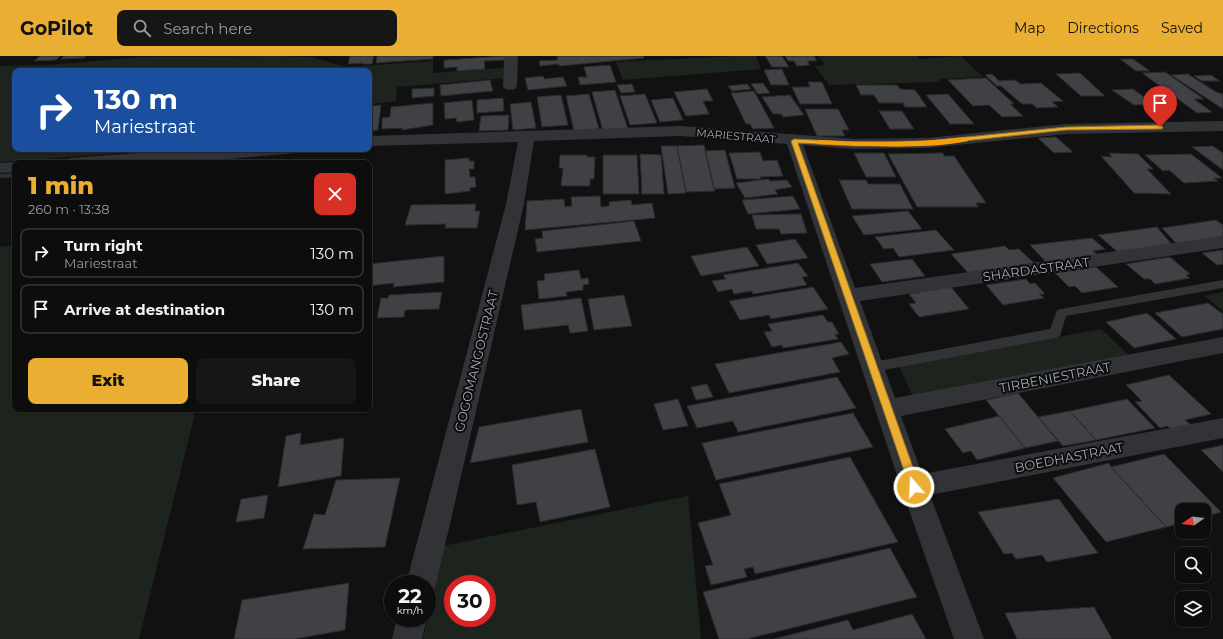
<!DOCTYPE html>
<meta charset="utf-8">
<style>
:root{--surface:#0d0d0e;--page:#161617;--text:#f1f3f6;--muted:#9a9c9e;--line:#2d2d2e;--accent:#e9ae32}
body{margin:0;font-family:Montserrat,sans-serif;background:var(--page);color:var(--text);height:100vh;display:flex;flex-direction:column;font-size:15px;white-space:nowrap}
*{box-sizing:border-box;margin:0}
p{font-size:13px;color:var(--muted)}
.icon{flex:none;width:22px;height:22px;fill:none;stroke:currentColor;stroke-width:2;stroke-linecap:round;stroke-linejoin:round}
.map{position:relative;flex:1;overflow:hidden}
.side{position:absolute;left:12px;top:104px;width:360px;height:252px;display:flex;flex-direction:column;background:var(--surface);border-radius:8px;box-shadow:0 1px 3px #0004,0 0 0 1px var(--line)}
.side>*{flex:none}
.hud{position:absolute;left:12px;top:12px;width:360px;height:84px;border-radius:8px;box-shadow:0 1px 3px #0004,0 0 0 1px var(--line);background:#1a4fa0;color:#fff;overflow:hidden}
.needle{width:26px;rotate:256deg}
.fabs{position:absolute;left:1175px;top:447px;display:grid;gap:8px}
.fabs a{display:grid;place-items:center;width:36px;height:36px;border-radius:8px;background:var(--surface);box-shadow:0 1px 3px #0004,0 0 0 1px var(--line);font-size:20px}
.speed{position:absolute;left:384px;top:519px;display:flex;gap:8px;font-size:20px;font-weight:700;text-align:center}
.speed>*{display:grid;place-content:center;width:52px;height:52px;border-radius:50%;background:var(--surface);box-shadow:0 1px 3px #0004,0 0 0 1px var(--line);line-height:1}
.speed small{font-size:10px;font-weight:400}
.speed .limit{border:6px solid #d22;background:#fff;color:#111}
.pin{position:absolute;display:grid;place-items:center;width:34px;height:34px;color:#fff;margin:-41px -17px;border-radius:50% 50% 50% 0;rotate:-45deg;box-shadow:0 0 4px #0007}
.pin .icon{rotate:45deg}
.me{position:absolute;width:44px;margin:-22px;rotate:341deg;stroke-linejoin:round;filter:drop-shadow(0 0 3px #0008)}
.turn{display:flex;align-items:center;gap:14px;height:84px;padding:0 16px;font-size:18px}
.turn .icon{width:52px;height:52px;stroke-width:2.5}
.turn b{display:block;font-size:28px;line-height:34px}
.round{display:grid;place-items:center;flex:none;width:42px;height:42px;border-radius:8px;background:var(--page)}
.summary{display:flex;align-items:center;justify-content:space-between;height:68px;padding:0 16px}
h1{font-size:24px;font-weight:800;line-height:30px;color:var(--accent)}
.primary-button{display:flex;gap:8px;margin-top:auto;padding:8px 16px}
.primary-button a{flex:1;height:46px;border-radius:8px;background:var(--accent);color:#111;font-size:16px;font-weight:800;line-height:46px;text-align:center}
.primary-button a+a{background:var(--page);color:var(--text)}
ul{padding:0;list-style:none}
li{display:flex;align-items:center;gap:12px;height:50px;margin:0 8px 6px;padding:0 8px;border:2px solid var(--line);border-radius:8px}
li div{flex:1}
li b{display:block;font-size:15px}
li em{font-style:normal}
header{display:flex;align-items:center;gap:24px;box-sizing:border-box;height:56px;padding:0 20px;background:var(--accent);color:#111}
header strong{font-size:19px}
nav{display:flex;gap:22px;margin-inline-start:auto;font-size:14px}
.search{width:280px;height:36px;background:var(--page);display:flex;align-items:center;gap:10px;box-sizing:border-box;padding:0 14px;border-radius:8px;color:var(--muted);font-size:15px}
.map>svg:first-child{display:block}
</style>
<header>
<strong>GoPilot</strong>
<div class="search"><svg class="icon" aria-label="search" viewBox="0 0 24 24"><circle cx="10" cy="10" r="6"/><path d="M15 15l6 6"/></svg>Search here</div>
<nav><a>Map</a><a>Directions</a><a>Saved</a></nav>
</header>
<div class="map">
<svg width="1223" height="583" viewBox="0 0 1223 583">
<rect width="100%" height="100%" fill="#111112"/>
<path fill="#1d241e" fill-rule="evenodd" d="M277 0 311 1 346 11 433 5V17L503 12V22L397 31 396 45 369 48V15H15V93H179L0 106V10L49 9 142 1Z
M736 0H756L761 13 623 24 616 6Z
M818 0H917L920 3 961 0 983 21 938 23 940 26 829 29 815 10 825 9Z
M15 189V353H196L139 583H0V191Z
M1223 236V255L1204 240Z
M1101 273 1130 300 914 343 899 310Z
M688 440 701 583H423L443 490ZM453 528H487V562H453Z"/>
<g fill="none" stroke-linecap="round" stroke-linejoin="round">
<path fill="#2b333a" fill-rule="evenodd" d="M306 93 308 94V96L183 107H155L158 105Z
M15 117V121L0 122V118Z"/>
</g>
<path fill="#404145" stroke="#2b2b2e" d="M40 0H60L56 4 34 5Z
M64 0H86L84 2 61 3Z
M350 0H374L372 8H362V7L348 8Z
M377 0H433V3L376 7Z
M505 0V4L484 5 485 13 457 15V11L444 12V4Z
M557 0H643L644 2 559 10V8L540 10 539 5 558 4Z
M765 0H782L789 11H772Z
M785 0H814L817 5H807L810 9 797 10 794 5H788Z
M1120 3H1133L1150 15H1136Z
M610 9 616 26 580 29 578 21H587L584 11Z
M782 13 789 29H771L764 14Z
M1165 16 1204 43H1194L1212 56 1197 57 1142 17Z
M1080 17 1105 40H1081L1056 18Z
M992 18 999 25 1015 24 1021 28 1041 27 1063 45 1052 46 1058 51 1037 52 1032 48H1022L1001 30H997L985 19Z
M1188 18 1216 36 1223 38V53L1171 19Z
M1211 19 1220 25H1202L1194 20Z
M543 20 544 23 563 21 567 30 528 34 525 22Z
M986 22 1014 48H1010L1023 60 1002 61 989 49 973 50 948 24Z
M490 24 493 35 441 40 440 29Z
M808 26H822L832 48H800L792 31H810Z
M763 27 770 37 758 38 751 28Z
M632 28 635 36 621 37 617 29Z
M747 28 751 33 732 35 728 30Z
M856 29H897L900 33 915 34 927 51H905L903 47H879L874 39H861Z
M434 32V40L412 42V33Z
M707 33 713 45H703L709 58 686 60 674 36Z
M1133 33 1154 48 1134 49 1112 34Z
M615 34 628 73 603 75 592 36Z
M754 35 774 72 753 73 750 68H746L731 37Z
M589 38 599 73 574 75 566 40Z
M645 38 657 67 630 69 620 40Z
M948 38 974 68H950L926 39Z
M561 39 568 69 542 71 537 41Z
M790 39 804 59 783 61 781 58H773L762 41Z
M503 42 504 55 477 57V44Z
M673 42 683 64 660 66 651 44Z
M472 44 474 64 457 66 456 62 445 63 444 47Z
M531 46 536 72 513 74 510 48Z
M433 47V69L402 74V72L382 73V62L390 61 391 51Z
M381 49 378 74 369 75V50Z
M805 53H838L849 74H842L845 80H817Z
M879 55H902L914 73H890Z
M509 59 508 74 479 75 481 60Z
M1056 81 1073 96 1054 97 1038 82Z
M704 89 715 135 686 136 677 90Z
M661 90H677L686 137 668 138Z
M1213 90 1223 97V114L1192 91Z
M725 94 735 132 714 133 705 95Z
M760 96 763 105 777 104 783 120 760 121 761 123H737L729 97Z
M854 97H884L896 121H866Z
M943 97 944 100H954L986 147H976L978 151H917L888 98Z
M1109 97 1138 98 1153 113H1147L1171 138 1134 137 1101 100 1112 101Z
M640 98 661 99 664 138H642Z
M1191 98 1222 122H1214L1218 125 1184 127 1169 114 1163 115 1145 99Z
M560 99H587V101H595L594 123H590V130H561L563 112H559Z
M603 99H637L639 138H603Z
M469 102V105H474V113H469L470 121H475L476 131 470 132V135L445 138V104Z
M769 123 770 125 787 124 792 131 775 134 778 138 745 142 736 127Z
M839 124H866L868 128H900L913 153H852Z
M600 140 601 151 609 150V146L631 144 632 149 652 147 655 162 525 174 527 145 564 143 565 151 572 150 571 141Z
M793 140 800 153 748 158 742 144Z
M476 148 475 155H480L477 172H445L446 168 405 169 411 149Z
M908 155 922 173 864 179 852 160Z
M801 158 807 177 781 178 779 173H756L752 159Z
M1216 164 1223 169V181L1177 188 1162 172Z
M634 165 641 185 537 196 535 183 543 182 542 175Z
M1157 171 1172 189 1119 197 1098 179Z
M936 174 954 194 899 201 893 192 884 193 875 181Z
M1092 182 1105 193 1093 195 1099 200 1047 207 1030 189Z
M795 183 808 202 767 208 756 189Z
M1005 190 1009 194 1019 193 1034 207 968 217 951 198Z
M747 191 759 210 701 220 691 200Z
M1223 194V208L1217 209 1202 197Z
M444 200V226L393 231 394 227 369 230V208Z
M1170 201 1190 218 1186 219 1190 222 1155 228 1150 223H1144L1126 208Z
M912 203 925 220 882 226 870 208Z
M798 207 808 220 802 221 807 229 753 238 752 235 734 238 732 233 718 236 712 225 726 223 723 219Z
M1096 211 1118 231 1082 237 1075 230 1069 231 1055 217Z
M579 214 581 223 588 222 589 228 583 229V234L566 236 567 240 539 243 537 225 545 224 544 218Z
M1026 223 1030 228 1035 227 1045 238H1039L1044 242 1003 249 986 229Z
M813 231 828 253 771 263 769 259 740 264 729 245Z
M951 231 969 253 919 261 909 248 916 247 909 238Z
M442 236 439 253 405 254 404 261 377 262 381 242H388L389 239Z
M624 239 632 270 594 274 588 243Z
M581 242 588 275 570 277 568 269 524 274 521 249Z
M1208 247 1223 258V273L1182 281 1155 257Z
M1147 257 1176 283 1134 292 1106 266Z
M823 259 828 266H832L839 278H835L838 283 783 292 782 289 772 291 764 276 772 275 768 268Z
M841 286 849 298 832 302 840 316 729 337 715 308Z
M1169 319 1211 358 1185 364 1191 369 1171 374 1168 370 1160 372 1135 346 1142 345 1126 329Z
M837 321 856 352 738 376 733 365 697 372 687 350Z
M707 328 713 341 696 344 691 331Z
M1018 337 1058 385 1025 392 986 344Z
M678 343 688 370 663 374 654 348Z
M1127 343 1155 372 1096 384 1070 355Z
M581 353 588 386 470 407 479 371Z
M1070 355 1096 384 1063 390 1038 361Z
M853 357 873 391 716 424 702 387Z
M999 360 1025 392 977 404 971 395 963 397 945 373Z
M301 377 300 389 344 382 341 420 278 431 286 380Z
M1223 389V416L1201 394Z
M595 393 610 451 540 466 536 446 517 449 512 409Z
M1164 398 1221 456 1204 461V454H1182V467L1166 471 1111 411Z
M850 401 898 486 755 518 753 511 744 513 747 521 711 529 705 510 713 509 698 467 731 459 719 428Z
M1109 407 1111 411 1166 471 1106 486 1053 422Z
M400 422 385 491 303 493 314 458 325 459 336 424Z
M268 439 264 462 236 466 241 443Z
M1059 443 1098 497 1047 506 1042 499 1016 503 1012 497 1004 498 978 456Z
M890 492 917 541 747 583H719L703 536Z
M349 527 345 574 295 583H234L242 544Z
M1094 551 1112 583H1017L1005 557Z
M912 558 926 583H774L848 564 853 574Z"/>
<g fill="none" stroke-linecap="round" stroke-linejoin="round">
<path fill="#323337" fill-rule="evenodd" d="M1223 224V232L1066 260 1060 280 1055 282 873 316 868 315 866 311 868 307 873 306 1050 273 1057 254 1061 253Z"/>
<path fill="#323337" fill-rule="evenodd" d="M504 0H518L517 30 515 33 510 34 505 33 503 30Z
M1223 65V75L1066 78 927 92 855 93 803 89 855 232 1223 180V192L860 245 895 342 1223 281V297L901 360 922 418 1223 362V382L930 439 984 583H954L901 431 787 88 681 80 534 85 524 148 436 528 431 538 427 540V528H406L506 148 518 86 369 90V80L681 70 855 83 927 82 1066 68Z
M192 93H263L261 96 255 98 135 107H63L65 104 71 102Z
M15 106 19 107H15V116L0 117V107Z
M397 562H427L422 583H392Z"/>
</g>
<path fill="#e9ae32" stroke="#977120" d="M1160 69 1163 71 1162 73 1066 74 927 89 855 90 798 87 920 431 918 435 914 436 911 435 791 85 794 83 855 86 927 85 1066 71Z"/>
<path fill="#f59e0b" d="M965 81 968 83V85C924 94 864 90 819 88L816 86 819 84C868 87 916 87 965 81Z"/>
<g text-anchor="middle" stroke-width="4" stroke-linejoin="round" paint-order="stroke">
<g font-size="11" fill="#a2a7b2" stroke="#0c0c0d">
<text transform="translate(736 80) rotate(5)" y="4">MARIESTRAAT</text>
</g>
<g font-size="13" fill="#a2a7b2" stroke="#0c0c0d">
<text transform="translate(1036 213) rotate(-8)" y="5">SHARDASTRAAT</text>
<text transform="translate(476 305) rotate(-76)" y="5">GOGOMANGOSTRAAT</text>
<text transform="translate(1055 321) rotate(-11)" y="5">TIRBENIESTRAAT</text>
<text transform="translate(1069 401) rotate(-11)" y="5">BOEDHASTRAAT</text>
</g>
</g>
</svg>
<div class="fabs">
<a><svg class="needle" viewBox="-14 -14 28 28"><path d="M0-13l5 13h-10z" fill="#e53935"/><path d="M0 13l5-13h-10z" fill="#9a9c9e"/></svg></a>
<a><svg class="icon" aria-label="search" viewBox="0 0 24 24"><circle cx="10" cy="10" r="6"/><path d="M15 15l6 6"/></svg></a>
<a><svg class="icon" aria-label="layers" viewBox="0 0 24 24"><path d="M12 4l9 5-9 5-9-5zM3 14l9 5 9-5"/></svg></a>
</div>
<div class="speed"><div>22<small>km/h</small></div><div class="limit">30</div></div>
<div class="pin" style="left:1160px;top:71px;background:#d93025"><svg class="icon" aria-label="arrive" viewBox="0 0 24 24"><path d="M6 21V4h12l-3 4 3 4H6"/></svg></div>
<svg class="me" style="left:914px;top:431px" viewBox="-20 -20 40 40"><circle r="17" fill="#e9ae32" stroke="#fff" stroke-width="3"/><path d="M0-11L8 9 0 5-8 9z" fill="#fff"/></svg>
<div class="hud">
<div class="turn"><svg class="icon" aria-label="right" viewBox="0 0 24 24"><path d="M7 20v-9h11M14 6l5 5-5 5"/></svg><div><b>130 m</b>Mariestraat</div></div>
</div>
<section class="side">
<div class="summary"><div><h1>1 min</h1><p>260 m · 13:38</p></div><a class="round" style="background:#d93025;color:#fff"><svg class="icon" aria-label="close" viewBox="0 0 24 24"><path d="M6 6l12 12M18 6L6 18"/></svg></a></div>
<ul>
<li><svg class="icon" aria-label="right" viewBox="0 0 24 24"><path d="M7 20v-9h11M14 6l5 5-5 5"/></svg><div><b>Turn right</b><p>Mariestraat</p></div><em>130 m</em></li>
<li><svg class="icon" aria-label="arrive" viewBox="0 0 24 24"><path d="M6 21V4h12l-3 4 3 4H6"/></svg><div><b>Arrive at destination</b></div><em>130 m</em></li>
</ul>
<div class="primary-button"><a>Exit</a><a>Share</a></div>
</section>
</div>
